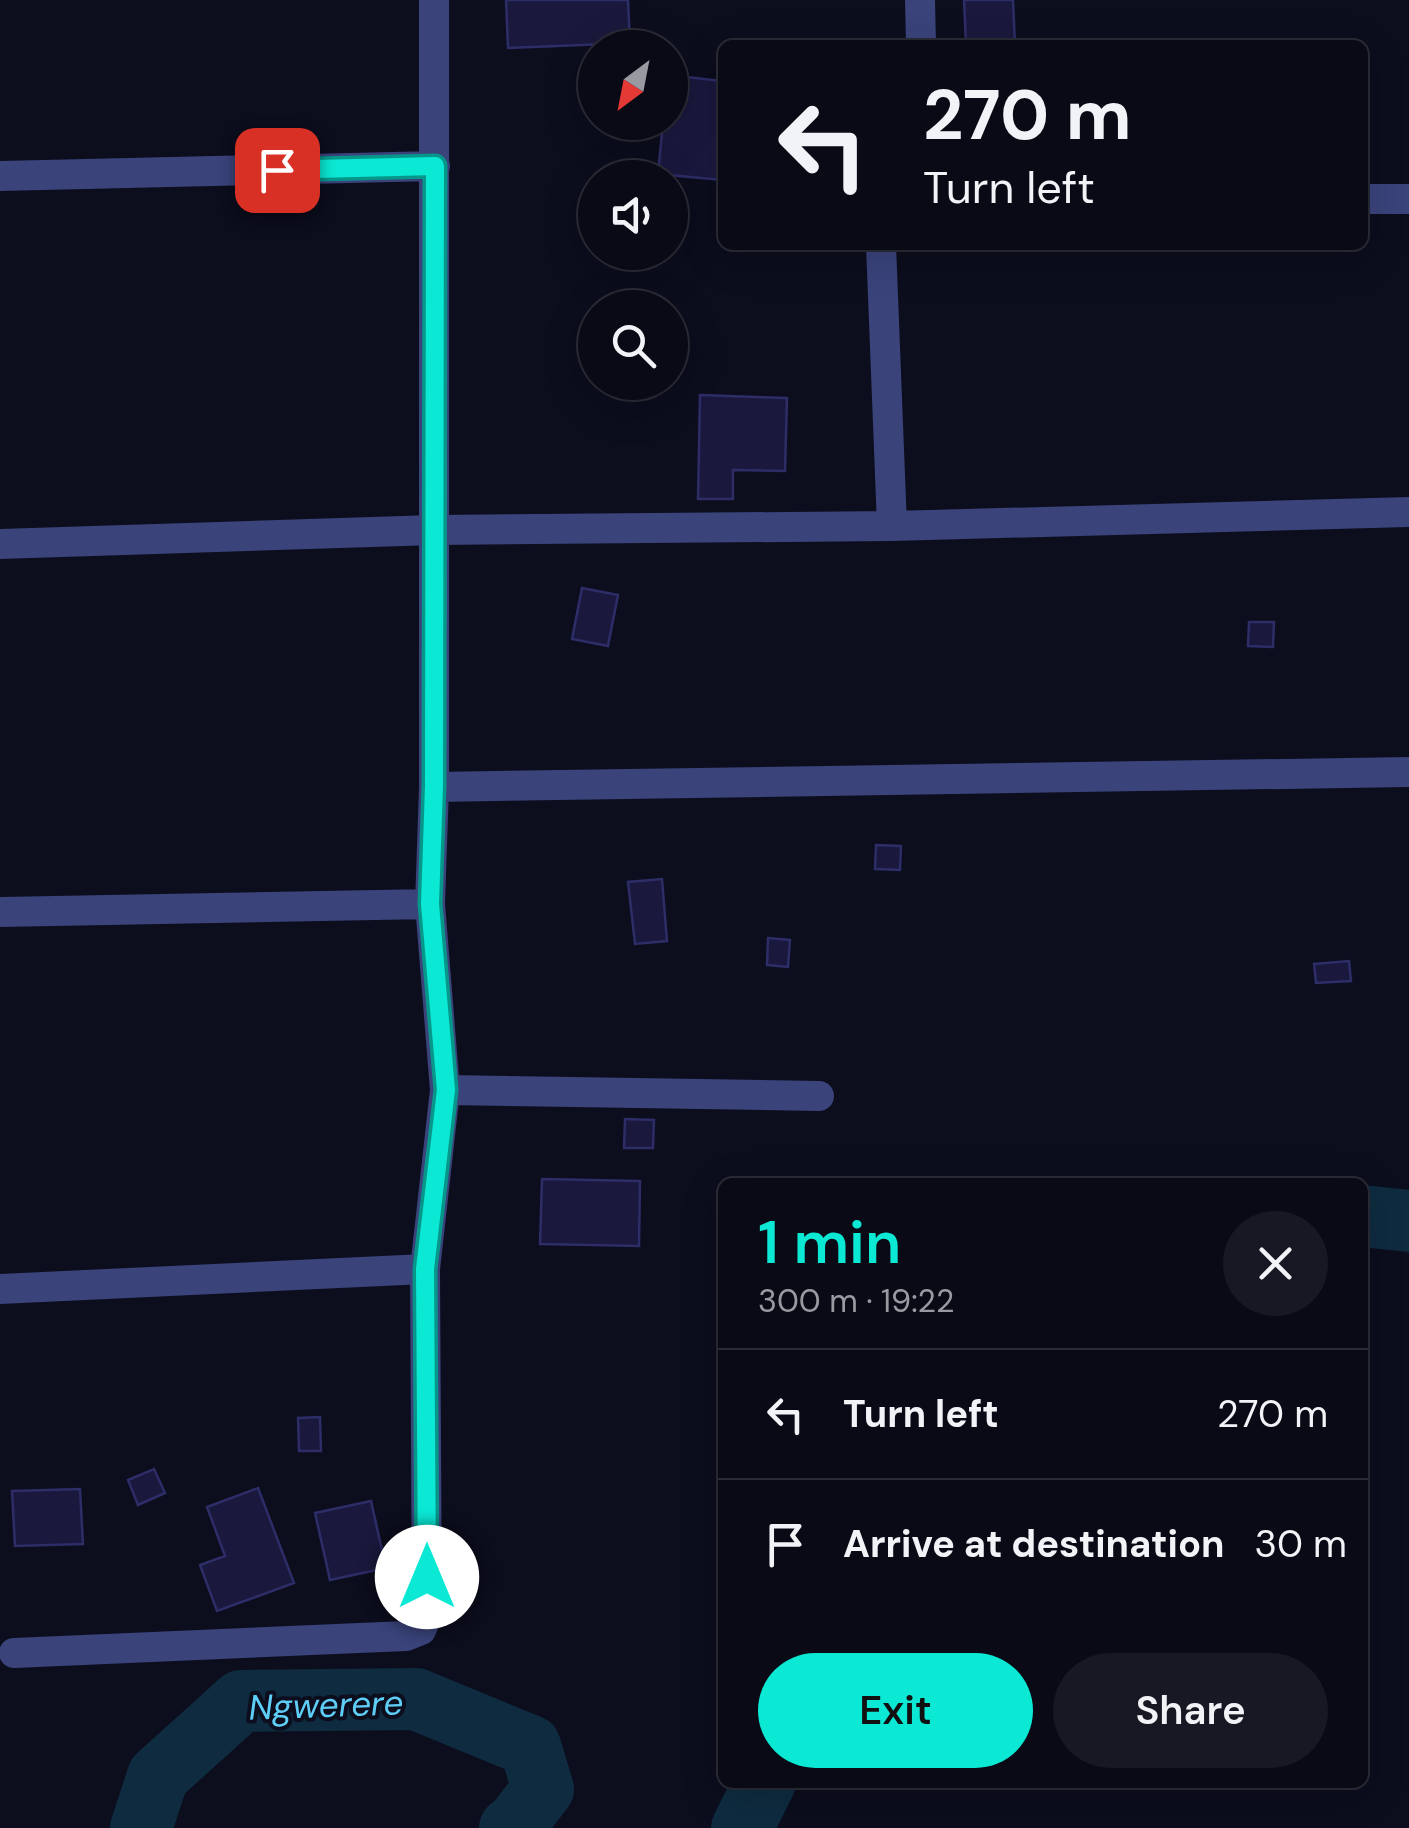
<!DOCTYPE html>
<meta charset="utf-8">
<style>
:root{--surface:#090a16;--page:#171823;--text:#f1f3f6;--muted:#999aa1;--line:#292b35;--accent:#0be8d4}
body{margin:0;font-family:"DM Sans",sans-serif;background:var(--page);color:var(--text);height:100vh;display:flex;flex-direction:column;font-size:38px;white-space:nowrap}
*{box-sizing:border-box;margin:0}
p{font-size:32px;color:var(--muted)}
.icon{flex:none;width:55px;height:55px;fill:none;stroke:currentColor;stroke-width:2;stroke-linecap:round;stroke-linejoin:round}
.map{position:relative;flex:1;overflow:hidden}
.panel{position:absolute;left:718px;top:1178px;width:650px;height:610px;display:flex;flex-direction:column;background:var(--surface);border-radius:15px;box-shadow:0 10px 40px #0002,0 0 0 2px var(--line)}
.panel>*{flex:none}
.banner{position:absolute;left:718px;top:40px;width:650px;height:210px;border-radius:15px;box-shadow:0 10px 40px #0002,0 0 0 2px var(--line);background:#090a16;color:var(--text);overflow:hidden}
.needle{width:65px;rotate:212deg}
.buttons{position:absolute;left:578px;top:30px;display:grid;gap:20px}
.buttons a{display:grid;place-items:center;width:110px;height:110px;border-radius:50%;background:var(--surface);box-shadow:0 10px 40px #0002,0 0 0 2px var(--line);font-size:50px}
.pin{position:absolute;display:grid;place-items:center;width:85px;height:85px;color:#fff;margin:-42px;border-radius:20px;box-shadow:0 5px 15px #0006}
.me{position:absolute;width:110px;margin:-55px;rotate:0deg;stroke-linejoin:round;filter:drop-shadow(0 0 8px #0008)}
.turn{display:flex;align-items:center;gap:35px;height:210px;padding:0 40px;font-size:45px}
.turn .icon{width:130px;height:130px;stroke-width:2.5}
.turn b{display:block;font-size:70px;line-height:85px}
.round{display:grid;place-items:center;flex:none;width:105px;height:105px;border-radius:52px;background:var(--page)}
.headline{display:flex;align-items:center;justify-content:space-between;height:170px;padding:0 40px}
h1{font-size:60px;font-weight:600;line-height:75px;color:var(--accent)}
.action{display:flex;gap:20px;margin-top:auto;padding:20px 40px}
.action a{flex:1;height:115px;border-radius:60px;background:var(--accent);color:#111;font-size:40px;font-weight:600;line-height:115px;text-align:center}
.action a+a{background:var(--page);color:var(--text)}
ul{padding:0;list-style:none}
li{display:flex;align-items:center;gap:30px;height:130px;padding:0 40px;border-top:2px solid var(--line)}
li div{flex:1}
li b{display:block;font-size:38px}
li em{font-style:normal}
.map>svg:first-child{display:block}
</style>
<div class="map">
<svg width="1409" height="1828" viewBox="0 0 1409 1828">
<rect width="100%" height="100%" fill="#0c0d1d"/>
<g fill="none" stroke-linecap="round" stroke-linejoin="round">
<path stroke="#0e2b3f" stroke-width="62" d="M1362 1216 1409 1221
M141 1828 158 1776 241 1701 416 1699 530 1746 543 1789 516 1824 510 1828
M742 1828 765 1782"/>
</g>
<path fill="#1a193d" stroke="#2d2d68" stroke-width="2.5" d="M506 0H628L630 43 508 48Z
M964 0H1013L1015 45H966Z
M670 75 722 81V180L658 174 663 122H670Z
M700 395 787 398 785 471 733 470V499H698Z
M582 588 618 595 608 646 572 639Z
M1249 622H1274L1273 647 1248 646Z
M876 845 901 846 900 870 875 869Z
M662 879 667 941 635 944 628 882Z
M768 938 790 940 788 967 767 965Z
M1349 961 1351 981 1316 983 1314 964Z
M625 1119 654 1120 653 1148H624Z
M542 1179 640 1181 639 1246 540 1244Z
M320 1417 321 1451H299L298 1418Z
M154 1469 165 1493 138 1505 128 1480Z
M258 1488 294 1583 217 1611 200 1565 225 1556 207 1507Z
M80 1489 83 1544 15 1546 12 1491Z
M371 1501 386 1568 330 1580 315 1513Z"/>
<g fill="none" stroke-linecap="round" stroke-linejoin="round">
<path stroke="#3a437a" stroke-width="30" d="M920 0 921 45
M0 176 435 166
M1362 199H1409
M881 245 892 526
M0 544 434 530 892 526 1409 512
M434 787 1409 772
M0 912 430 904
M445 1090 819 1096
M0 1289 425 1269
M14 1653 406 1636 421 1630 427 1616 425 1269 445 1090 430 904 434 787V0"/>
</g>
<g fill="none" stroke-linecap="round" stroke-linejoin="round">
<defs>
<path id="route" d="M277 170 435 166 434 786 430 904 446 1090 425 1269 427 1577"/>
</defs>
<use href="#route" stroke="#07978a" stroke-width="25"/>
<use href="#route" stroke="#0be8d4" stroke-width="18"/>
</g>
<g text-anchor="middle" stroke-width="8" stroke-linejoin="round" paint-order="stroke">
<g font-size="35" font-style="italic" fill="#5ecef7" stroke="#0c0d1d">
<text transform="translate(326 1705) rotate(-2)" y="12">Ngwerere</text>
</g>
</g>
</svg>
<div class="buttons">
<a><svg class="needle" viewBox="-14 -14 28 28"><path d="M0-13l5 13h-10z" fill="#e53935"/><path d="M0 13l5-13h-10z" fill="#999aa1"/></svg></a>
<a><svg class="icon" aria-label="sound" viewBox="0 0 24 24"><path d="M4 9h4l5-4v14l-5-4H4zM17 9q2 3 0 6"/></svg></a>
<a><svg class="icon" aria-label="search" viewBox="0 0 24 24"><circle cx="10" cy="10" r="6"/><path d="M15 15l6 6"/></svg></a>
</div>
<div class="pin" style="left:277px;top:170px;background:#d93025"><svg class="icon" aria-label="arrive" viewBox="0 0 24 24"><path d="M6 21V4h12l-3 4 3 4H6"/></svg></div>
<svg class="me" style="left:427px;top:1577px" viewBox="-20 -20 40 40"><circle r="19" fill="#fff"/><path d="M0-13L10 11 0 6-10 11z" fill="#0be8d4"/></svg>
<div class="banner">
<div class="turn"><svg class="icon" aria-label="left" viewBox="0 0 24 24"><path d="M17 20v-9H6M10 6l-5 5 5 5"/></svg><div><b>270 m</b>Turn left</div></div>
</div>
<section class="panel">
<div class="headline"><div><h1>1 min</h1><p>300 m · 19:22</p></div><a class="round"><svg class="icon" aria-label="close" viewBox="0 0 24 24"><path d="M6 6l12 12M18 6L6 18"/></svg></a></div>
<ul>
<li><svg class="icon" aria-label="left" viewBox="0 0 24 24"><path d="M17 20v-9H6M10 6l-5 5 5 5"/></svg><div><b>Turn left</b></div><em>270 m</em></li>
<li><svg class="icon" aria-label="arrive" viewBox="0 0 24 24"><path d="M6 21V4h12l-3 4 3 4H6"/></svg><div><b>Arrive at destination</b></div><em>30 m</em></li>
</ul>
<div class="action"><a>Exit</a><a>Share</a></div>
</section>
</div>
